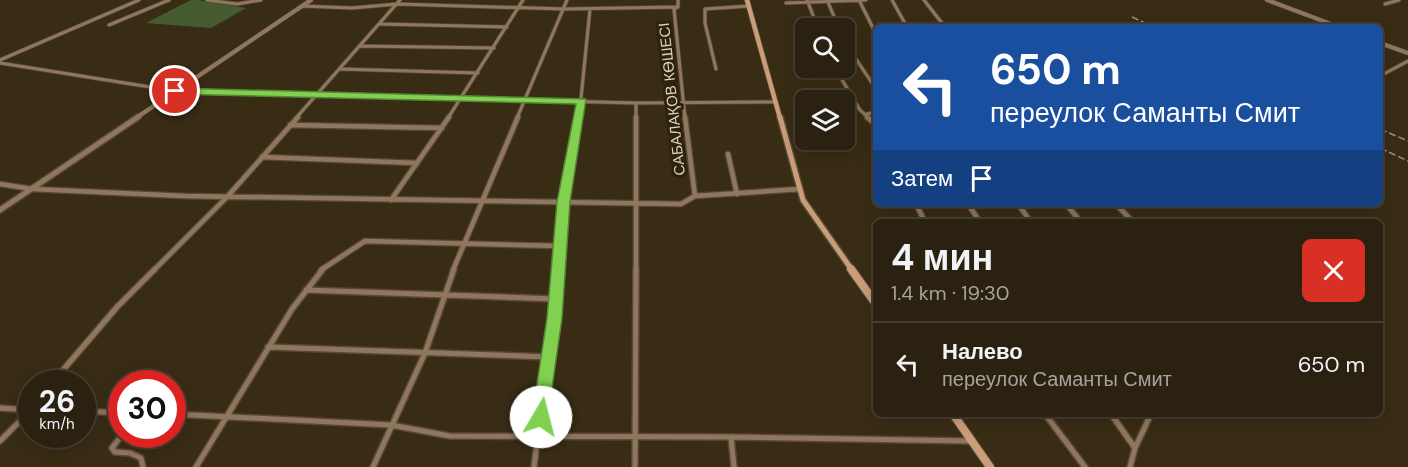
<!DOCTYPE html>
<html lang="ru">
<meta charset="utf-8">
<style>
:root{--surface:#2b2110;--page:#332919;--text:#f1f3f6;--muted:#a6a39f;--line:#473e30}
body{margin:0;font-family:"DM Sans",sans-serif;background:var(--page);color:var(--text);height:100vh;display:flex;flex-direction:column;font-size:22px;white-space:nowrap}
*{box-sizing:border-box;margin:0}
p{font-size:20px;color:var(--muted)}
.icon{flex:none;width:33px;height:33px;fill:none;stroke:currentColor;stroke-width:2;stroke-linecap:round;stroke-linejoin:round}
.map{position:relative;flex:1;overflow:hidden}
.panel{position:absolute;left:873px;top:219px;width:510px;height:198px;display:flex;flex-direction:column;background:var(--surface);border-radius:9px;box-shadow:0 3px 15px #0003,0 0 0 2px var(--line)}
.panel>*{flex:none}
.guide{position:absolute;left:873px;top:24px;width:510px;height:183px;border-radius:9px;box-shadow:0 3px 15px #0003,0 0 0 2px var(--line);background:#1a4fa0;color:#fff;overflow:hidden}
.tools{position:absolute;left:795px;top:18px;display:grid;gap:12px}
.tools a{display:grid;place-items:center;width:60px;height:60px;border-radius:9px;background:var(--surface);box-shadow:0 3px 15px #0003,0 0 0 2px var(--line);font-size:30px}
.speed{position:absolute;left:18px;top:370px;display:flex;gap:12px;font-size:30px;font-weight:700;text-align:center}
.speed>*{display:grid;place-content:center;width:78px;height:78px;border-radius:50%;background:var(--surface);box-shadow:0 3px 15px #0003,0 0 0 2px var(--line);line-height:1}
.speed small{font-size:15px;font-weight:400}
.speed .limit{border:9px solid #d22;background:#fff;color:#111}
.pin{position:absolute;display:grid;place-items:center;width:51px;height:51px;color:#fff;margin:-26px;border:3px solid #fff;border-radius:50%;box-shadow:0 2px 6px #0007}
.me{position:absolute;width:66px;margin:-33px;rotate:8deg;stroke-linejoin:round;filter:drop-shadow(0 0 4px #0008)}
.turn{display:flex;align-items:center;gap:21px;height:126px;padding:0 18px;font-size:27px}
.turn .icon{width:78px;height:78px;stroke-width:2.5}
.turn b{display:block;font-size:42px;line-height:51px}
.then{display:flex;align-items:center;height:57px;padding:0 18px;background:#0003;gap:12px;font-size:22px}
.round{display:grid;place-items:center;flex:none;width:63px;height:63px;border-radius:9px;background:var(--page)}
.head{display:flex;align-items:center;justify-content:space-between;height:102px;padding:0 18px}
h1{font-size:36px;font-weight:700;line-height:45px}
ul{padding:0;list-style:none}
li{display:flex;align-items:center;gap:18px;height:84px;padding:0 18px;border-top:2px solid var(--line)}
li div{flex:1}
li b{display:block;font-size:22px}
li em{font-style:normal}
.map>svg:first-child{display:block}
</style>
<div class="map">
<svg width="1408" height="467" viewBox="0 0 1408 467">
<rect width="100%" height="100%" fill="#392c15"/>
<path fill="#475b31" d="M191 0H197L246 8 211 28 146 23Z"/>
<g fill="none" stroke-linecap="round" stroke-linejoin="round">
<defs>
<path id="minor-far2" d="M207 0 237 4 261 0
M678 0V7L674 9 685 118
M807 0 818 28
M827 0 839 28
M859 0 876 34
M892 0 907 27
M924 0 945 27
M786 3 866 0
M1385 4 1399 0
M302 6 352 8 397 4 564 9 678 7
M380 24 507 27
M109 25 169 0
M844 41 876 89
M360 46 494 48
M0 60 139 0
M0 63 175 91 636 103 776 102
M835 68 860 110 869 118
M340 69 478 73
M716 69 705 23V9L749 6
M1380 76 1408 61
M867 114 876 112
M296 118 400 0
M448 118 523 0
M517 118 567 0
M579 118 590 9
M636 118V103"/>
<path id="minor-far1" d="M685 117 695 196
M867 117 876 125
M290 125 442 128
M728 154 737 194
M262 157 417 163
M0 184 32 189 185 196 681 204 695 196 800 189
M391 200 449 117
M916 204 925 222
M968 204 980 222
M1018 204 1031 222
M1066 204 1081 222
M1116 204 1133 222
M1217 222 1226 220
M154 270 227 197 298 117
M321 270 365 241 560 246
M453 270 518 117
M558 270 564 202 579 117
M636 270V117"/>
<path id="minor" d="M306 290 556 299
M268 347 549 357
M51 384 117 307 155 269
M0 408 32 410
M82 411 122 413
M172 414 391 425 450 436 731 437 734 467
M1045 414 1085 467
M1111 414 1135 448 1130 467
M122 435 112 448 115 452 130 453 141 458 143 467
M731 437 971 441
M0 441 32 409
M1135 448 1151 414
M196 467 292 309 323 269
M373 467 425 353 454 269
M534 467 558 269
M635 467 636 269"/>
<path id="tertiary-far1" d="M1267 0 1339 27
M1380 43 1408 53
M136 118 311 0"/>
<path id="tertiary" d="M0 210 138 117"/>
<path id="secondary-far2" d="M747 0 780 118"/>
<path id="secondary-far1" d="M780 117 803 200 852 270"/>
<path id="secondary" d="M851 269 876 304
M953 414 990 467"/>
</defs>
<use href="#minor-far2" stroke="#564a34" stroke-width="4.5"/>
<use href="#minor-far1" stroke="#564a34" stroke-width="7"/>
<use href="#minor" stroke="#564a34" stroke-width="8"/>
<use href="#tertiary-far1" stroke="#564a34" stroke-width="5"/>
<use href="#tertiary" stroke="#564a34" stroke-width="8"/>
<use href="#secondary-far2" stroke="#564a34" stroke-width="6"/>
<use href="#secondary-far1" stroke="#564a34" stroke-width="8"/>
<use href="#secondary" stroke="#564a34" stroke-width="10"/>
<use href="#minor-far2" stroke="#91765f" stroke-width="3"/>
<use href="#minor-far1" stroke="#91765f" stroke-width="4.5"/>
<use href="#minor" stroke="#91765f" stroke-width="5"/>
<use href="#tertiary-far1" stroke="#91765f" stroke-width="4"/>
<use href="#tertiary" stroke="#91765f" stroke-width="5"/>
<use href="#secondary-far2" stroke="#ca9d79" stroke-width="4.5"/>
<use href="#secondary-far1" stroke="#ca9d79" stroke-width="5"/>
<use href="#secondary" stroke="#ca9d79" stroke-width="8"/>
<path stroke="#9f9584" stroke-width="1.5" stroke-dasharray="7 3" stroke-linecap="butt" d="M1132 17 1154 27
M1380 129 1408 141
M1380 148 1408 161"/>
</g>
<path fill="#81d050" stroke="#548734" stroke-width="1.5" d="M175 88 586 99 570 202 562 318 547 423 541 425 534 423 532 417 547 318 557 202 576 104 171 94 169 91Z"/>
<g text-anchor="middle" stroke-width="6" stroke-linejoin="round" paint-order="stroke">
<g font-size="15" fill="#d9d1c3" stroke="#2e220b">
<text transform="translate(672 99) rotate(-96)" y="5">САБАЛАҚОВ КӨШЕСІ</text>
</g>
</g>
</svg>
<div class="tools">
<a><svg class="icon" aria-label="search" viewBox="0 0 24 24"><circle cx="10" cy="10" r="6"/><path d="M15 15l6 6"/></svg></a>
<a><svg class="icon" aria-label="layers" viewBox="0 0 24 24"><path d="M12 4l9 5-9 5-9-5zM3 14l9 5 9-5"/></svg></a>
</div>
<div class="speed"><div>26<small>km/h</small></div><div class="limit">30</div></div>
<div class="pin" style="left:175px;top:91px;background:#d93025"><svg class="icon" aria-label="arrive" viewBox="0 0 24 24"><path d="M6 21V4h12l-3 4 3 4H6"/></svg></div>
<svg class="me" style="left:541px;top:417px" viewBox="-20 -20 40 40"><circle r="19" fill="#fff"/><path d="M0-13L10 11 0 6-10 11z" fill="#81d050"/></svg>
<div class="guide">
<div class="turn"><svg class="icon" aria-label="left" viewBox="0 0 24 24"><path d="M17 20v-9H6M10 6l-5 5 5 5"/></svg><div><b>650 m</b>переулок Саманты Смит</div></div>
<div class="then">Затем<svg class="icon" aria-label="arrive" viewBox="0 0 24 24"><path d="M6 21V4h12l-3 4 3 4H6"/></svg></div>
</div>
<section class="panel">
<div class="head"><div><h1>4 мин</h1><p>1.4 km · 19:30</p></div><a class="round" style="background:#d93025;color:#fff"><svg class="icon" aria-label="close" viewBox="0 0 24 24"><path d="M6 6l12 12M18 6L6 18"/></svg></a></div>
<ul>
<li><svg class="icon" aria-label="left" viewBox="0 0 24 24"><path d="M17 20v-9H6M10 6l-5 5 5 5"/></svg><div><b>Налево</b><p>переулок Саманты Смит</p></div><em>650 m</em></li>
</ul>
</section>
</div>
